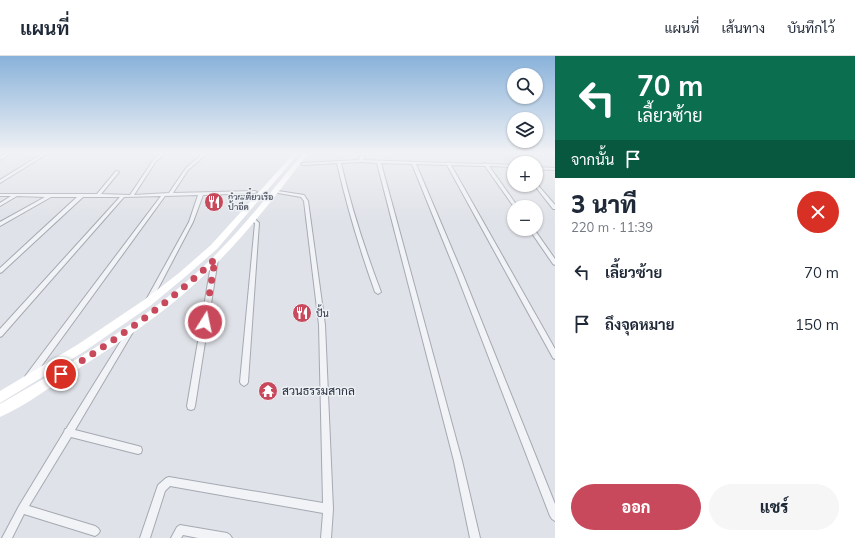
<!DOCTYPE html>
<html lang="th">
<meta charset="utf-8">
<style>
:root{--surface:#fff;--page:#f6f6f7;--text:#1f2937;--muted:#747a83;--line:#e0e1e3;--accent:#c8495b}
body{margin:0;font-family:Mulish,Sarabun,sans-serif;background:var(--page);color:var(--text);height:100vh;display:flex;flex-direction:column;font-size:15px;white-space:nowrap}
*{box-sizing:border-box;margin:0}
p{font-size:13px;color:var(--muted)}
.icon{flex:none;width:22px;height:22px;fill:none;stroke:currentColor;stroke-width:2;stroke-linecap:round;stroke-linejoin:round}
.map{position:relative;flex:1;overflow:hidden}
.details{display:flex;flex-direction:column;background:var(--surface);width:300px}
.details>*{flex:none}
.top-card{background:#0b6e4f;color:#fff;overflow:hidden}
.buttons{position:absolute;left:507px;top:12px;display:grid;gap:8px}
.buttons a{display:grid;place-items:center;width:36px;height:36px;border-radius:50%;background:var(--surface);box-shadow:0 1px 3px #0004;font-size:20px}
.pin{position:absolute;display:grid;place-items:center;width:34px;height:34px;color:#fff;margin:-17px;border:2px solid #fff;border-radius:50%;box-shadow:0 1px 4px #0007}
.me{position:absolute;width:44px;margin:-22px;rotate:10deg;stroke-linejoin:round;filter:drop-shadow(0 0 3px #0008)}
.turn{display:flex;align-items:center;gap:14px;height:84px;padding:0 16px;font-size:18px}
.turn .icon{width:52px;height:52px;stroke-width:2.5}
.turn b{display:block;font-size:28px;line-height:34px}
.then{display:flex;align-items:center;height:38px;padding:0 16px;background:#0003;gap:8px;font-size:15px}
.round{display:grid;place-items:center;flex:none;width:42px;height:42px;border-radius:21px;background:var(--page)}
.headline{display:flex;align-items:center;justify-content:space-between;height:68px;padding:0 16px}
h1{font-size:24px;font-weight:800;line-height:30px}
.cta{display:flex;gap:8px;margin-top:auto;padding:8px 16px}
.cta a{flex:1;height:46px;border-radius:24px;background:var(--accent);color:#fff;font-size:16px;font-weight:800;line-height:46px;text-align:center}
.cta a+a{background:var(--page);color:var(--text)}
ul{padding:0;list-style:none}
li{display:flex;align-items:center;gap:12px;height:52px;padding:0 16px}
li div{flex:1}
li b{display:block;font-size:15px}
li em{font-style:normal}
header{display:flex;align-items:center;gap:24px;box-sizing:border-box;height:56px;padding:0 20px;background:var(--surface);border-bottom:1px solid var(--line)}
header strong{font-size:19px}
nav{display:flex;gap:22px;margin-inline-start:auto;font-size:14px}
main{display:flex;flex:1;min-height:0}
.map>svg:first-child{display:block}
</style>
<header>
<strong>แผนที่</strong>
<nav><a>แผนที่</a><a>เส้นทาง</a><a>บันทึกไว้</a></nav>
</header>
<main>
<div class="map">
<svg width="555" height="482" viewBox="0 0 555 482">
<rect width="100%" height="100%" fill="#dfe2e8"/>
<path fill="#cdd1d9" d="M501 96H521L518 107H505Z"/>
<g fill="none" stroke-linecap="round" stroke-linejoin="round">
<defs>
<path id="street" d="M8 96H13L0 104V101Z
M45 96H50L0 127V124Z
M162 96H167L156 105 134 139 169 137 186 112 204 96H209L188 114 173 137 255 135 257 136 255 137 203 139 193 166 151 246H147L146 244 189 166 198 139 165 140 32 323 29 324 26 323 25 321 26 319 161 140 124 141 2 280 0 281V273L120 141H83L2 216 0 217V212L77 141H51L0 170V166L45 141 17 140 0 150V147L11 140H0V138H97L116 115H117L119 116 101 138 130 139 154 103Z
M362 96H366L363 104 446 107 448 106 450 107 483 108 485 107 487 108 514 109V111L489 110 518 151H514L485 110 451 109 555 293V303L553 302 447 109 416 108 463 219 555 448V465L552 463 550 460 457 219 412 108 381 107 462 405 480 482H470L454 405 377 107 361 106 341 107C351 151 365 194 381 236L378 238 375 236C360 194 347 151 337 107L303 109 301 108 303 107 359 104Z
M536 111 555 112V114L536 113Z
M536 128H537L555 149V153H553L535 130 534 129H536Z
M278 135 304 139 308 145 325 269 333 453 331 482H321L323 457 170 430 165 435 150 482H140L158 429 166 422 169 421 323 447 319 269 304 145 301 141 278 137Z
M251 163H255L259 167 248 326 247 328 244 330 241 328 240 326 255 167 251 165Z
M529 173H534L555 203V209L553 208Z
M215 201 218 203 195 350 194 353 191 354 188 353 187 350 212 203Z
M131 271 133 272 134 274 133 276 75 374 138 390 141 391 142 394 141 397 138 398 71 381 29 450 95 470 98 472 100 475 98 478 95 480 24 458 12 482H2L19 450 64 376 65 373H66L129 272Z
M180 469 227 477 230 479 232 482H198L183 479 181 482H171L177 471Z"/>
</defs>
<use href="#street" stroke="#a5a9b2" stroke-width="2"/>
<use href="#street" fill="#f1f3f6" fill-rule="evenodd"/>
<path fill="#fff" fill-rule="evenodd" d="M295 96H300L217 193 185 221 150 250 85 295 0 347V335L77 289 144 244 179 217 211 189Z
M304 96H309C275 141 240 187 198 225 160 261 114 290 70 318 49 332 23 351 0 361V348C71 307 146 265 206 208 242 174 272 134 304 96Z"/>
</g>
<linearGradient id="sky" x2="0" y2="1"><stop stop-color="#89b2da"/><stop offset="0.59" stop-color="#f1f2f5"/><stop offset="1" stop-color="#f1f2f5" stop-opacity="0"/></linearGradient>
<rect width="555" height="164" fill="url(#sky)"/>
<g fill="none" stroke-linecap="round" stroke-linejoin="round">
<path stroke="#c8495b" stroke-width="7" stroke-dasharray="0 12.6" d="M61 318C115 284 169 248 215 203L205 266"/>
</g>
<defs>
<symbol id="restaurant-disc" viewBox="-11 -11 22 22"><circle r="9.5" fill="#c8495b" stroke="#eef1f5"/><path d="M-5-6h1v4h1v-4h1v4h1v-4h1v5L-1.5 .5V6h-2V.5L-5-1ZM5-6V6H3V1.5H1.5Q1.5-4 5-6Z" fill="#fff"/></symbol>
<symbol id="temple-disc" viewBox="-11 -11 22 22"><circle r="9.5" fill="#c8495b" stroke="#eef1f5"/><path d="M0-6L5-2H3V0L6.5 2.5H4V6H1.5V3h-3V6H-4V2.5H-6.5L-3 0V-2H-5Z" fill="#fff"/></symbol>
</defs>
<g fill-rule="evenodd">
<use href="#restaurant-disc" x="203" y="135" width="22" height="22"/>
<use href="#restaurant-disc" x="291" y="246" width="22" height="22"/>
<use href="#temple-disc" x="257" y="324" width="22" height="22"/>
</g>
<g text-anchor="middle" stroke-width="3" stroke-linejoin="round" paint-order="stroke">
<g font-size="9" fill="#29303e" stroke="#eef1f5" text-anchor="start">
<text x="228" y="144">ก๋วยเตี๋ยวเรือ<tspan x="228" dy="10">ป้าอี๊ด</tspan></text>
</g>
<g font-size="10" fill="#29303e" stroke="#eef1f5" text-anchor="start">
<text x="316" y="261">ปั้น</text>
</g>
<g font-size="12" fill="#29303e" stroke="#eef1f5" text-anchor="start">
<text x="282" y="339">สวนธรรมสากล</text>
</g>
</g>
</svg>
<div class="buttons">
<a><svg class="icon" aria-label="search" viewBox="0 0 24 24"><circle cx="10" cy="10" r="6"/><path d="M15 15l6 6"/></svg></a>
<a><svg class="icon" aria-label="layers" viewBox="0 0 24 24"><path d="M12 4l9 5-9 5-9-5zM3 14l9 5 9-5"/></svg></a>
<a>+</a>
<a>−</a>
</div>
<div class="pin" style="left:61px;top:318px;background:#d93025"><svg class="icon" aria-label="arrive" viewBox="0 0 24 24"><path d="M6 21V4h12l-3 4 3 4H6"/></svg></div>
<svg class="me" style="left:205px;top:266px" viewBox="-20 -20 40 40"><circle r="17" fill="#c8495b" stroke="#fff" stroke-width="3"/><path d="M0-11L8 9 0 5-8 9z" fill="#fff"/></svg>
</div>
<section class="details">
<div class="top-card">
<div class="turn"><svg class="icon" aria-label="left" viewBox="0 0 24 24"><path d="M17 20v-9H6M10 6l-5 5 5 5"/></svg><div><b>70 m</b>เลี้ยวซ้าย</div></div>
<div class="then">จากนั้น<svg class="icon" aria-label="arrive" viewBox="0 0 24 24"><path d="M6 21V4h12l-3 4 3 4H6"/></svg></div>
</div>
<div class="headline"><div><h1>3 นาที</h1><p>220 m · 11:39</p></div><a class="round" style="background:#d93025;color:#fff"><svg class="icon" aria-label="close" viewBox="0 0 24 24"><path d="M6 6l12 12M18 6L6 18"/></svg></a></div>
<ul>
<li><svg class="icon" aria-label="left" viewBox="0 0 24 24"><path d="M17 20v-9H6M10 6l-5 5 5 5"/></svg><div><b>เลี้ยวซ้าย</b></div><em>70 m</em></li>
<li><svg class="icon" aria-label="arrive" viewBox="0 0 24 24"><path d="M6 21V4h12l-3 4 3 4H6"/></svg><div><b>ถึงจุดหมาย</b></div><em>150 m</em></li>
</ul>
<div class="cta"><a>ออก</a><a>แชร์</a></div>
</section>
</main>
